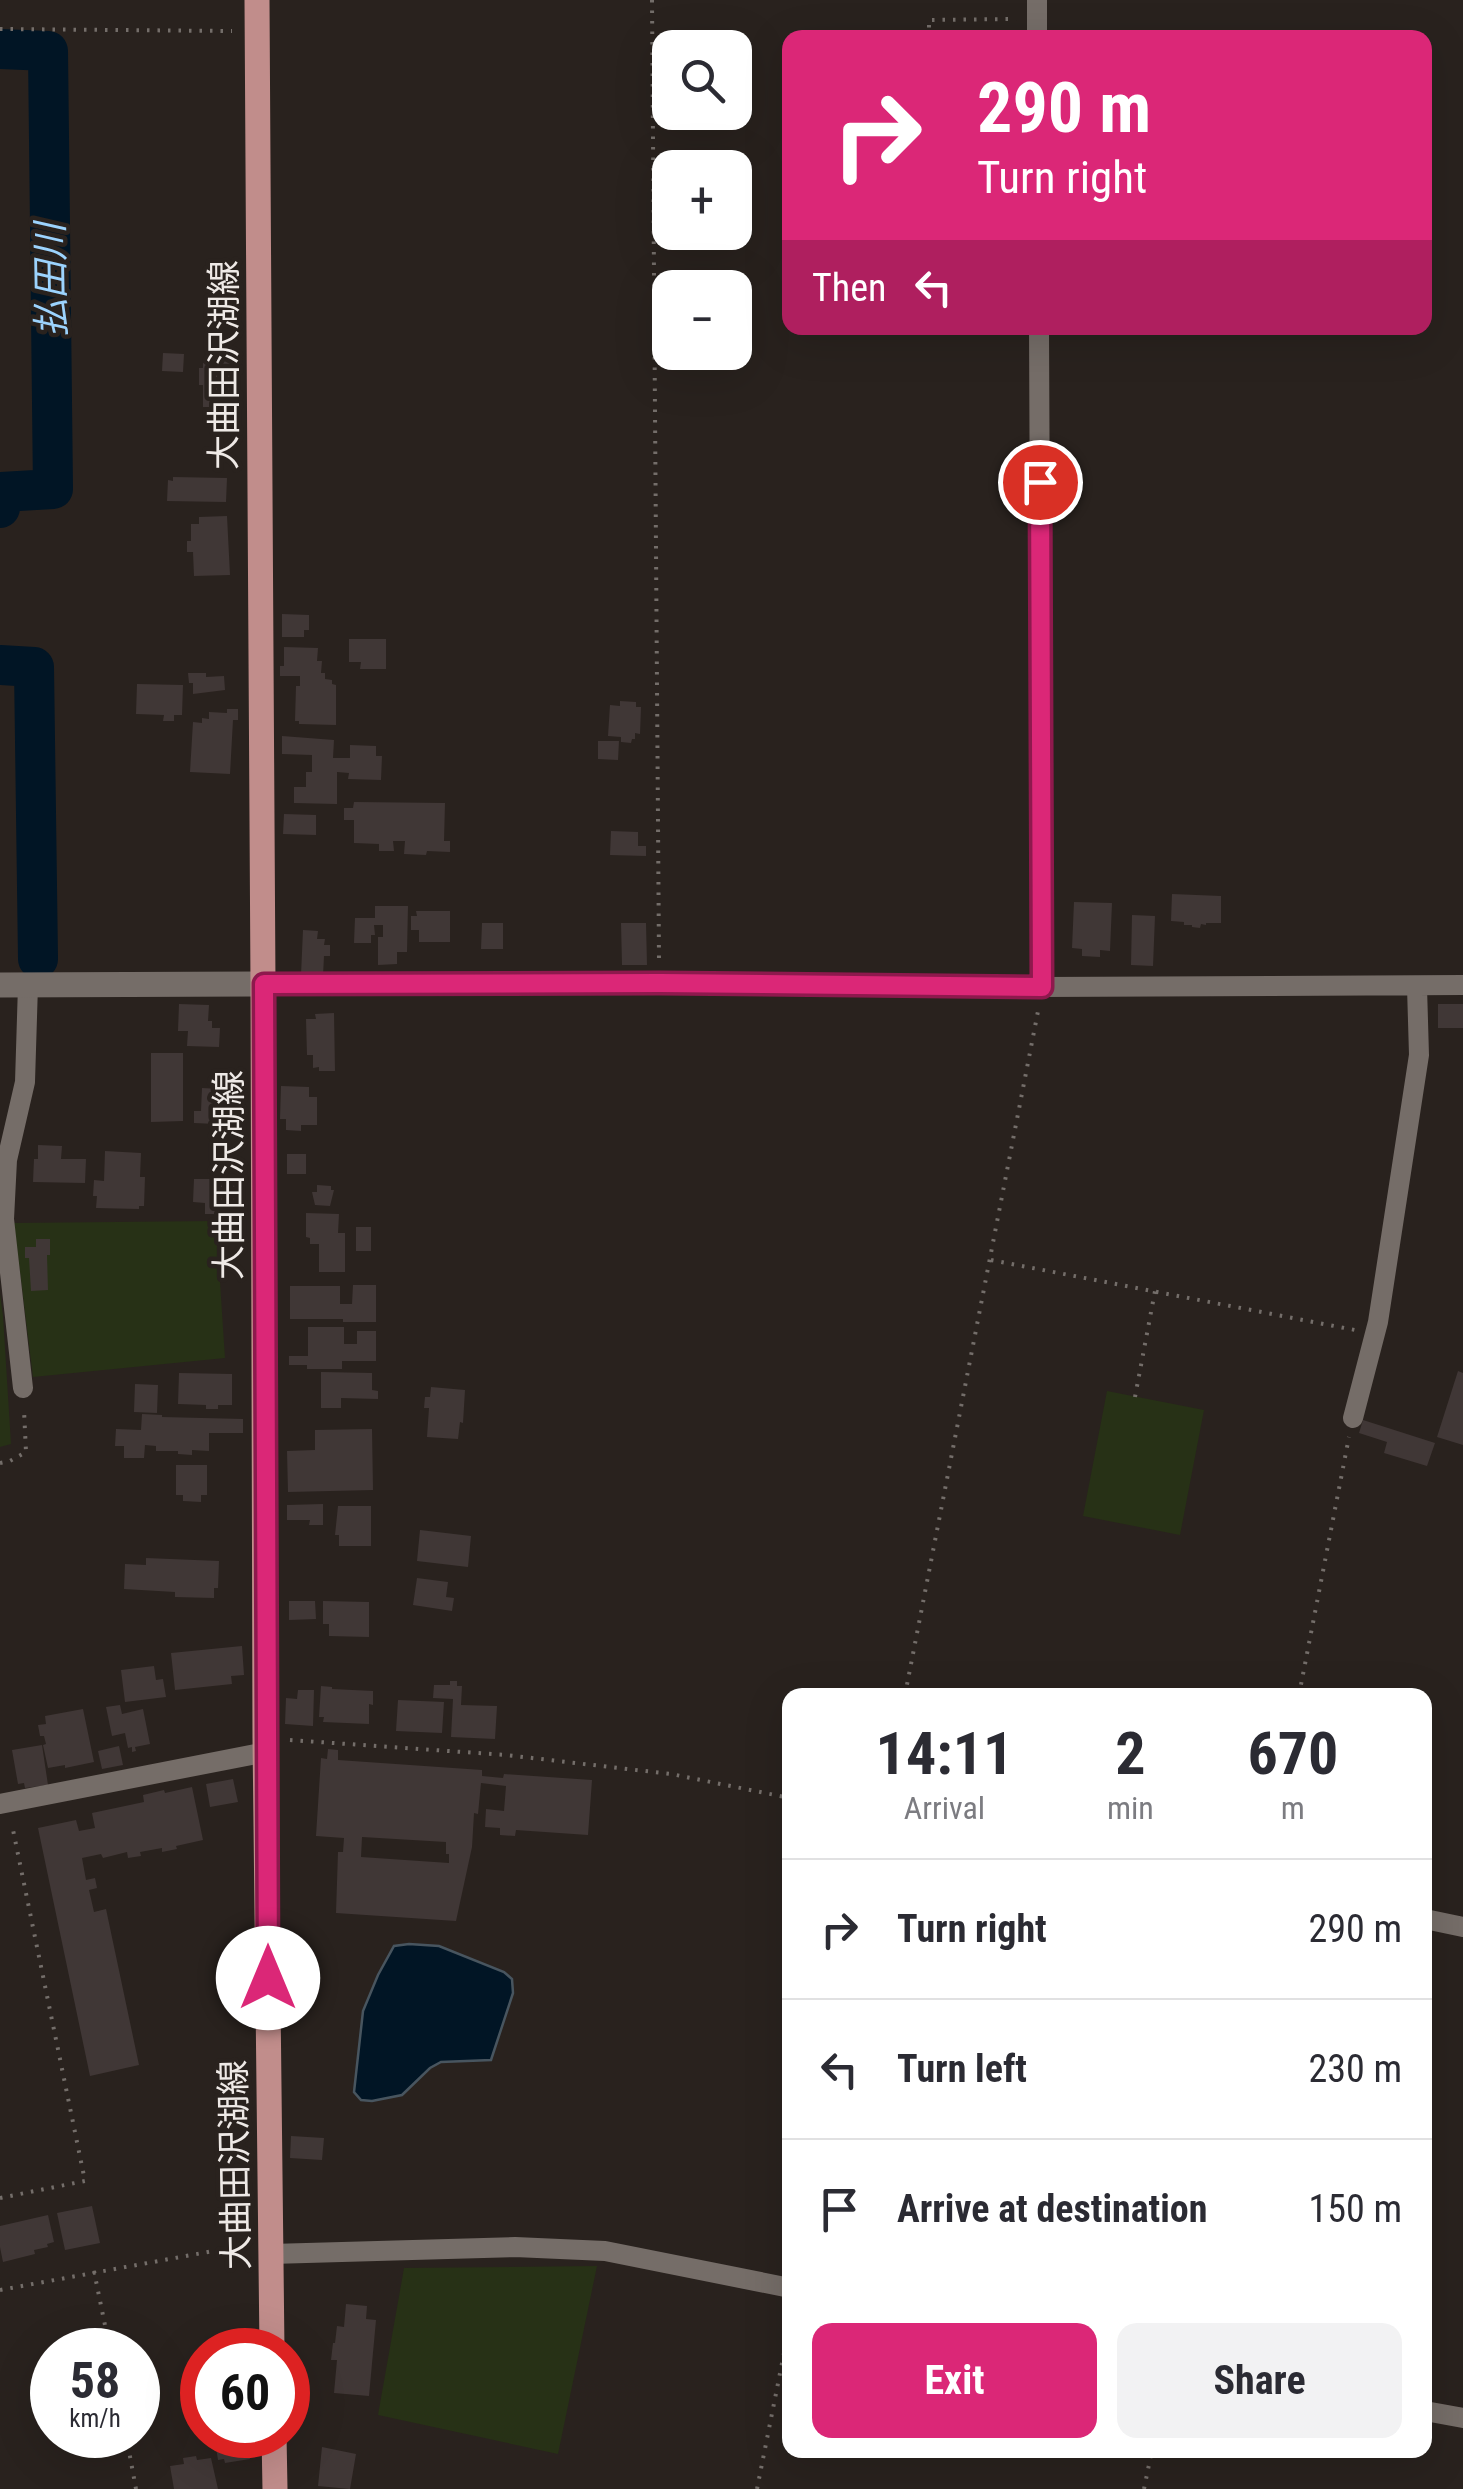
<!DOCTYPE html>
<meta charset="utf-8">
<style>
:root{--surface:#fff;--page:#f2f2f3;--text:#2b2b33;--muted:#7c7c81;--line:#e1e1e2;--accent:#db2777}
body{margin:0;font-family:"Roboto Condensed","Noto Sans JP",sans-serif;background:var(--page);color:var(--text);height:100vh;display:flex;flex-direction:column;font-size:38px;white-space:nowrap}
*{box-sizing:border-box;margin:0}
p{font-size:32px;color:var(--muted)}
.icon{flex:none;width:55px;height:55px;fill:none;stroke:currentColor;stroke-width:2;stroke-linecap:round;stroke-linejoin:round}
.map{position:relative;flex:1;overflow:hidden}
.details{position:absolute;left:782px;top:1688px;width:650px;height:770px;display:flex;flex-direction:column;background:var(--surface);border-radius:20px;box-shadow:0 10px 40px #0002}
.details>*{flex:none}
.guide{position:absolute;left:782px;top:30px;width:650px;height:305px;border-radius:20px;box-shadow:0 10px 40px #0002;background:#db2777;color:#fff;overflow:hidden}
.fabs{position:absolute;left:652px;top:30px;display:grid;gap:20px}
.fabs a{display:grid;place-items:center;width:100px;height:100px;border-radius:20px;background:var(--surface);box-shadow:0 10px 40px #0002;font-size:50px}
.speed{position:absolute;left:30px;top:2328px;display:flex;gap:20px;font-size:50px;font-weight:700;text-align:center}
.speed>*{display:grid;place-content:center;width:130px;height:130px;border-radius:50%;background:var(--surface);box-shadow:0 10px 40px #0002;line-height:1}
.speed small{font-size:25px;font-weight:400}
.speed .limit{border:15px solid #d22;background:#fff;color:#111}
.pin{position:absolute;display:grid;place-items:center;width:85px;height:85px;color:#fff;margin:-42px;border:5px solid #fff;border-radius:50%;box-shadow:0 2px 10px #0007}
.me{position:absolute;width:110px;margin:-55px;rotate:0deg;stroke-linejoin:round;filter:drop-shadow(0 0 8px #0008)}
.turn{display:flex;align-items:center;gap:35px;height:210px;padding:0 30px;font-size:45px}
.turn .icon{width:130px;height:130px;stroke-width:2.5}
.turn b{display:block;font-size:70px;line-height:85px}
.then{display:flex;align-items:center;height:95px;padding:0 30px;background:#0003;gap:20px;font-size:38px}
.eta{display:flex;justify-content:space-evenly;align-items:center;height:170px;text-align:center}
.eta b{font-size:60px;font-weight:700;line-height:70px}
.action{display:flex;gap:20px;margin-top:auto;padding:20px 30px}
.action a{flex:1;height:115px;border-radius:20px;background:var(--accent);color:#fff;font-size:40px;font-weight:700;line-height:115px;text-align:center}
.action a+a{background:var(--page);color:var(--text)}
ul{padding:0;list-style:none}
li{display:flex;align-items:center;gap:30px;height:140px;padding:0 30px;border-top:2px solid var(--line)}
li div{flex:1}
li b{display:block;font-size:38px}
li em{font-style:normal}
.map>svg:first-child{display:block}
</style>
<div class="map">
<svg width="1463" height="2489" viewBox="0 0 1463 2489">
<rect width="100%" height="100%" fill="#29221e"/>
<path fill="#273116" d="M216 1221 225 1358 33 1377 14 1223Z
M0 1294 3 1316 11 1444 0 1447Z
M1107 1391 1204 1410 1180 1535 1083 1516Z
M597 2266 558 2454 378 2415 404 2268Z"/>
<path fill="#011525" stroke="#48555f" stroke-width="2.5" d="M409 1944 439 1946 504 1972 512 1979 513 1993 491 2060 441 2062 430 2068 402 2095 372 2101 361 2100 354 2092 363 2011 378 1975 394 1946Z"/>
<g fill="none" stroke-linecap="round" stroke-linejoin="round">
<path stroke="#011525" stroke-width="40" d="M0 49 48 51 53 489 1 492 0 508
M0 665 34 667 38 959"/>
</g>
<path fill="#403736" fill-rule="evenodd" d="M163 353 184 354 183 372 162 371Z
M218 358H235V385H231V407H203V385H199V368H203V361L218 364Z
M173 477 227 478 226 502 167 501 168 480 173 481Z
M227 516 230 575 194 576 193 552H187V541H191V524H199V517Z
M282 614 309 615V630H304V637H282Z
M349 639H386V669H360L361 662H349Z
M284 647 318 648 317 661H322L321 673H325V679L332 680V684L336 685V725L299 724V721H295L296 686H300V676H280V666H284Z
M188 673H206V677L224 676 225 690 193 694V683H189Z
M137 684 183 685 182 715H174V721H163L164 715 136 714Z
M620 701 636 702V707H641L640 734 635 733V739H632L631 743 621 742V737L608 736 610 705 620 706Z
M227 709H238V720H233L230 774 190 772 193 722 202 723V718L209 719V712L227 713Z
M282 736 334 740 333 758H350V745L376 746V756H382L381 780 348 779 349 773 337 772V804L294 803V787H306V772H312V755L282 754Z
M598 741H619L618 760 598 759Z
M354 802 445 803 444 841H450V852L427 851 426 855 404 854 405 841H393L394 851H379V844L354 843V820H344V808H353Z
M284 814 316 815V835L283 834Z
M611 831 638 832V846H646V856L610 855Z
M1172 894 1221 896V923H1206V925L1201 924 1200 928 1192 927V925H1184V922L1171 921Z
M1074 902 1112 903 1110 951 1100 950V957L1082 956V949L1072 948Z
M375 906H408L407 952H397V964L378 965V937H383V925H374L375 935H371V943H354L355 918H375Z
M416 911H450V942H419V930H411V916H417Z
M1132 915 1155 916 1153 966 1131 965Z
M482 923H503V949H481Z
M621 923H646L647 965H622Z
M303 930 318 931 317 939H325L324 945H330V956H324L323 976 301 975Z
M179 1004 209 1005 208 1021H212V1028H220L219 1047 187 1046 188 1031H178Z
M1438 1004H1463V1028H1438Z
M334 1013 335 1071H319V1067L313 1068V1055H307L306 1019H316L315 1014Z
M151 1053H183V1121L151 1122Z
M281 1086 309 1087V1097H317V1125H301V1131L286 1130V1119H280Z
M202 1088 239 1090 237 1125 194 1123V1111H201Z
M38 1145 62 1146 61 1159H86L85 1183 33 1182 34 1159H38Z
M105 1151 141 1153 140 1177H145L144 1206H139V1209L96 1208 97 1196H93L94 1180 104 1181Z
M287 1154H306V1174H287Z
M194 1179H241L240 1202H224V1214H205V1203L193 1202Z
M317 1185 331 1186V1190H334L330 1206 315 1205 312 1192H317Z
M306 1213 339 1214 338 1233H345V1272H319V1244H310V1238L306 1237Z
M356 1227H371V1251H356Z
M36 1239H50V1255H47L48 1290 31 1291 29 1258H25V1247H36Z
M353 1285H376V1322H343V1319H290V1286H340V1304H352Z
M308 1327H344V1344H357V1331H376V1361H342V1369H307V1365H289V1356H308Z
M1458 1371 1463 1373V1445L1437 1437Z
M321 1372 372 1373V1390L378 1391V1399L341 1398V1408H321Z
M179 1373 232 1374V1405H218V1409H206V1405L178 1404Z
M135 1384 158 1385 157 1413 134 1412Z
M431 1387 465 1390 463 1423 460 1422 458 1439 427 1437 429 1408H424L425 1397H430Z
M142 1414 162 1415V1417L243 1419V1433H209V1451L192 1450V1455L178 1454V1451H156V1446L145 1445 144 1458H124V1446H115L116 1429 141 1430Z
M1363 1420 1435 1443 1427 1466 1384 1453 1387 1442 1359 1433Z
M372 1429 373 1490 288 1492 287 1451 315 1450V1430Z
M176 1465H207V1495H201V1502L183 1501V1495H176Z
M323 1504V1525H309L310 1520H287V1505Z
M338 1506H371V1546H339V1535H335Z
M420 1530 471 1536 468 1567 417 1561Z
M146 1558 219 1561 218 1588H214V1598L175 1597V1592L124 1589 125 1564 146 1565Z
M417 1578 448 1582 446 1597 454 1598 452 1611 413 1605Z
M289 1601H315L316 1619 289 1620Z
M323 1601 369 1602V1637L329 1636V1624H323Z
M242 1646 244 1675 231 1676 232 1684 175 1690 171 1653Z
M154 1666 156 1680 163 1679 166 1697 125 1702 121 1670Z
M450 1681H457V1686H462L461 1705 497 1706 495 1739 451 1737 453 1699 433 1698 434 1685H450Z
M321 1686 332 1687V1689L373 1691V1705L369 1704V1724L323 1722 324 1717H319Z
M298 1690H314L313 1726 285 1724 286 1698 297 1699Z
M398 1700 444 1702 442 1733 396 1731Z
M120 1705 122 1714 143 1709 150 1744 135 1747 136 1751 132 1752V1747L128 1748 125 1733 112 1736 106 1707Z
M83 1709 94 1762 65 1768V1765L48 1768 43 1745 46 1744 44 1736H40L38 1725 46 1724 45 1716Z
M42 1745 48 1785 25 1788 24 1783 18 1784 12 1750Z
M119 1746 123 1765 102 1769 98 1751Z
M328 1749 338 1750V1760L482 1770V1776L503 1778 504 1774 592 1780 588 1835 516 1830 515 1836 500 1835V1828L485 1827 486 1809 504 1811 506 1786 481 1783 478 1814 474 1813 472 1847 456 1921 336 1913 338 1852H343L344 1838 316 1836 321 1758 327 1759ZM362 1837 446 1842V1854H449V1863L361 1857Z
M233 1779 238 1802 210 1807 206 1784Z
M192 1787 203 1840 176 1846 177 1849 162 1852V1848L140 1852 141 1856 128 1858 127 1852 103 1858 101 1854 82 1858 86 1880 95 1878 97 1888 89 1890 94 1912 106 1909 139 2065 90 2076 38 1828 76 1820 79 1831 95 1828 92 1813 144 1802 143 1795 164 1790 165 1793Z
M291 2136 324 2138 322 2160 290 2158Z
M92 2206 100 2243 65 2250 57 2213Z
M48 2215 54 2242 47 2244 48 2247 34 2250 35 2254 3 2262 0 2247V2226Z
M346 2304 367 2306 366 2319 376 2320 369 2396 334 2393 337 2360H331L333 2343H335L337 2326 344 2327Z
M202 2374V2411L196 2412 190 2376Z
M221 2435H246L250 2459 225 2463 224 2459 218 2460 215 2441 222 2439Z
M322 2447 356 2454 350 2489 318 2486Z
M196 2456 197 2460 211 2458 218 2489H174L170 2466 184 2464 183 2458Z"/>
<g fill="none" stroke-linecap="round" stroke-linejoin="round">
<path stroke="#746e6a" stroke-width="4" stroke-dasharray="2.5 8" stroke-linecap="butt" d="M652 0 659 960
M0 29 232 31
M929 38V20L1016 19
M991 1260 1355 1330
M1135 1397 1155 1291
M0 1463 10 1461 26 1452 24 1410
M905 1695 1039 1006
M1299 1695 1349 1437
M290 1740 506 1755 671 1774 790 1798
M0 2198 85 2181 12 1825
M94 2271 110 2350
M0 2290 246 2245
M126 2435 136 2489
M757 2489 790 2323
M1144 2489 1152 2450"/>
<path stroke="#756d68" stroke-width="20" d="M1037 0V38
M1039 328 1042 987
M263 984 660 983 1042 987 1463 985
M23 1388 4 1219 7 1160 25 1082 28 985
M1353 1418 1378 1322 1419 1055 1417 987
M0 1804 266 1752
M1425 1919 1463 1927
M271 2254 515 2247 605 2251 790 2288
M1425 2411 1463 2418"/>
<path stroke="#756d68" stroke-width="25" d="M0 985 263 984"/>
<path stroke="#c18d8b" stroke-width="25" d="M257 0 263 984 265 1738 272 2350
M274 2435 275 2489"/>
</g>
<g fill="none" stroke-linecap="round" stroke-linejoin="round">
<defs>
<path id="route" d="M268 1978 264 984 660 983 1042 987 1040 482"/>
</defs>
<use href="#route" stroke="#8e194d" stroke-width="25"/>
<use href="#route" stroke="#db2777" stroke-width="18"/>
</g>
<g text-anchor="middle" stroke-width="9" stroke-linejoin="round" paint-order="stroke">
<g font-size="35" fill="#eee9e6" stroke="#29221e">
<text transform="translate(224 365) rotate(-90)" y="12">大曲田沢湖線</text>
<text transform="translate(229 1175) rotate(-90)" y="12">大曲田沢湖線</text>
<text transform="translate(235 2165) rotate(-91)" y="12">大曲田沢湖線</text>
</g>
<g font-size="38" font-style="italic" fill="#9cd3fd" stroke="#29221e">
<text transform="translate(51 280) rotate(-91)" y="13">払田川</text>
</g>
</g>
</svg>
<div class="fabs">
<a><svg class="icon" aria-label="search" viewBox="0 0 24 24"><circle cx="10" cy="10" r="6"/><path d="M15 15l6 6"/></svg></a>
<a>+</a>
<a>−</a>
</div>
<div class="speed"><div>58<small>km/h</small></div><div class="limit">60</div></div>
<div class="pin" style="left:1040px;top:482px;background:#d93025"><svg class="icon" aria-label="arrive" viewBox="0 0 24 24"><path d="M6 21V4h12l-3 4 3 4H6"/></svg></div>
<svg class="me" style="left:268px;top:1978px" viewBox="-20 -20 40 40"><circle r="19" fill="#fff"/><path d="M0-13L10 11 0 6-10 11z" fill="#db2777"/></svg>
<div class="guide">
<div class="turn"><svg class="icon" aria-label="right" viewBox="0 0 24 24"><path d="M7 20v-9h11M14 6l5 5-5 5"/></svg><div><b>290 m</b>Turn right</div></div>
<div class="then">Then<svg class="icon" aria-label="left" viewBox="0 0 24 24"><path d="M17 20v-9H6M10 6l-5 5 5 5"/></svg></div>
</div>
<section class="details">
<div class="eta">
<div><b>14:11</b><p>Arrival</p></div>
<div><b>2</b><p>min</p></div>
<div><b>670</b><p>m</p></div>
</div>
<ul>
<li><svg class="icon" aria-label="right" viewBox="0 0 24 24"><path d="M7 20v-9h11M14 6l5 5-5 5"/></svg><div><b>Turn right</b></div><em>290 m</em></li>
<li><svg class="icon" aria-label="left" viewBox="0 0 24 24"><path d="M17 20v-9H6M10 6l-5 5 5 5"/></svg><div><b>Turn left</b></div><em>230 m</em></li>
<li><svg class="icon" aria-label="arrive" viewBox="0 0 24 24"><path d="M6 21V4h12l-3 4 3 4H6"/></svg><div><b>Arrive at destination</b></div><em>150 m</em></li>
</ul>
<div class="action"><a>Exit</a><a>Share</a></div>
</section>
</div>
